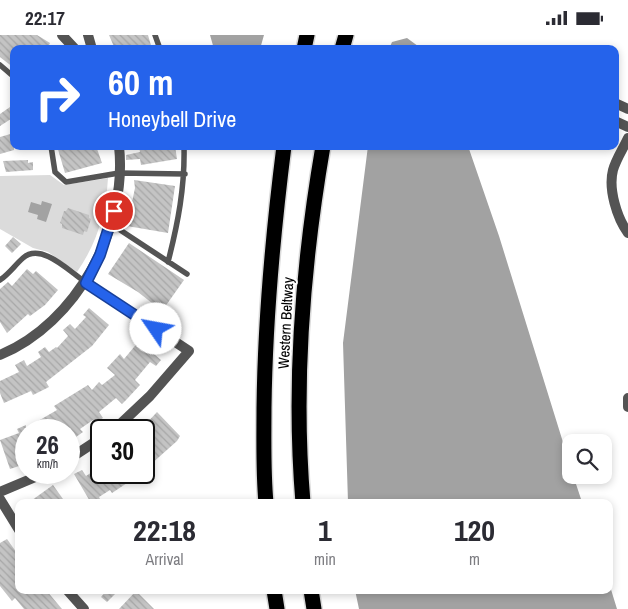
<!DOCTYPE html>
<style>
:root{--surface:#fff;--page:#f7f7f7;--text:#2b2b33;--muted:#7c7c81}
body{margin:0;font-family:"Archivo Narrow",sans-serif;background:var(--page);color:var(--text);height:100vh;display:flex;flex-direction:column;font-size:19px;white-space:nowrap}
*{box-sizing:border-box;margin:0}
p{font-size:16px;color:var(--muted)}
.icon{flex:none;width:28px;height:28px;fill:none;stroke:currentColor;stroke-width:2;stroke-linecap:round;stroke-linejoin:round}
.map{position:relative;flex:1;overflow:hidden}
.details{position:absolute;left:15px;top:464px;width:598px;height:95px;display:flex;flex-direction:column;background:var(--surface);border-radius:10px;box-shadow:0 2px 8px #0003}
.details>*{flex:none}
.guide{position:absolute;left:10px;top:10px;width:609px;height:105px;border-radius:10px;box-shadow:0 2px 8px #0003;background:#2563eb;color:#fff;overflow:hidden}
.fabs{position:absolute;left:562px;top:399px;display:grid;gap:10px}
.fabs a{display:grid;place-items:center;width:50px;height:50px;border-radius:10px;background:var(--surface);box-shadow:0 2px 8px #0003;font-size:25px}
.speed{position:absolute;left:15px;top:384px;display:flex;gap:10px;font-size:25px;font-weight:700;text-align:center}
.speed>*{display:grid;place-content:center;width:65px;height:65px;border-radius:50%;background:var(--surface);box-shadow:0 2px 8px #0003;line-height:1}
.speed small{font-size:12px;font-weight:400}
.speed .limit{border:2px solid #111;border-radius:8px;background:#fff;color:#111}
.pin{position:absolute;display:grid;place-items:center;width:42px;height:42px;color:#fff;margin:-21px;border:2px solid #fff;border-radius:50%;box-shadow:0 1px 5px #0007}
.me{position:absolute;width:55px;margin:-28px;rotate:303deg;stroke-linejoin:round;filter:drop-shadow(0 0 4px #0008)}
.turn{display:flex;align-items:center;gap:18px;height:105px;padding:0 15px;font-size:22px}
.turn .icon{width:65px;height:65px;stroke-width:2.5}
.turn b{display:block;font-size:35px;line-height:42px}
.eta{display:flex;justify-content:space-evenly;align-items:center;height:85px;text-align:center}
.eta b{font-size:30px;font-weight:700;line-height:35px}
.status{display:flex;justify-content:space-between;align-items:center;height:35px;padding:0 25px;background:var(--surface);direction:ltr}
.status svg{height:14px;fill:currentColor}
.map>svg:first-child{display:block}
</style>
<div class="status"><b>22:17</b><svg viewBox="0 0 49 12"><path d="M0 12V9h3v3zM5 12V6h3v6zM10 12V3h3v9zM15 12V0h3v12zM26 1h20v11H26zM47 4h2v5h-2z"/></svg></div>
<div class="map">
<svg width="628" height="574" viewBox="0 0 628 574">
<defs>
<pattern id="building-back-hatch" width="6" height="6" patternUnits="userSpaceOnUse" patternTransform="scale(1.25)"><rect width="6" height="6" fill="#c4c4c4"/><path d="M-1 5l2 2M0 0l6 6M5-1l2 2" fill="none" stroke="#a7a7a7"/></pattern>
</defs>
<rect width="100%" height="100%" fill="#fff"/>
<path fill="#dbdbdb" d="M50 140 64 150 108 143C106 178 97 208 77 237L48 217 33 213 0 194V141Z"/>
<path fill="#a2a2a2" d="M210 0H264L260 14H214Z
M407 3 422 14H389L392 7Z
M368 111H468L499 201 571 433V440H573L582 467H348L343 308Z
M42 166 52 169 46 187 37 184 38 180 28 177 31 167 41 170Z
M609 548 617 574H359L355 555H609Z"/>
<path fill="url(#building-back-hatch)" d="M0 0H37L50 8 47 14H14V33L0 22Z
M109 0H148L152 14H115Z
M10 72 14 82 0 91V79Z
M14 98V115L0 119V102Z
M57 111H96L102 128 65 138Z
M139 111H175L177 124 141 130 140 124 126 125V120L140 117Z
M28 125V128L33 127V135L6 137 3 126Z
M134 145 175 151 168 198 127 191 135 153Z
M68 173 89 180V183L91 184 87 197 84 196 83 200 62 193V189L60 188 64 176H66Z
M13 202 21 209 12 218 5 211Z
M129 208 184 245 162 276 138 257 108 239Z
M27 234 33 239 36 236 58 255 45 270 30 281 28 279 7 298 0 287V254L8 247 12 251Z
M89 273 109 290 92 311 46 347 49 352 33 360 31 356 4 368 0 358V346L19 337 15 330 24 325 27 331 41 322 38 317 45 312 49 317 56 312 57 313 68 301 63 295 70 289 75 294 86 282 83 280Z
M139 306 161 325 156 331 150 327 135 345 140 350 127 364 122 369 116 363 99 377 103 383 95 388 93 385 80 394 83 397 76 402 70 395H26V420L16 425 19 431 10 434 0 405 19 398 17 394 26 390V393L57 375 54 371 88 350 92 355 99 347 102 350 115 340 107 333 120 319 124 324Z
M157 377 180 401 177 406 150 430 144 422V391Z
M101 431V438H134L124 444 127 448 112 458 110 455 99 462 100 464 91 468 74 439 82 435 86 441Z
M53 450 63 464 59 468H28Z
M7 504 19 521V555H46L62 574H24L15 563 12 566 0 551V508Z
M107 555H119L107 567 101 562Z
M136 556 154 574H119Z"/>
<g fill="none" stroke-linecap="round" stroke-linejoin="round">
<defs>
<path id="motorway" d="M304 14 307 0
M342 14 346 0
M266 468C263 436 264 404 264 373 265 285 273 198 284 111
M303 468C293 350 303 227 323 111
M274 555 277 574
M311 555 314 574"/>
</defs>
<use href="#motorway" stroke="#dbdbdb" stroke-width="18"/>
<path stroke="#545454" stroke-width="5.5" d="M155 0 160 14
M0 30 14 42
M51 111 55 137 66 147 119 138 185 139
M111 189 187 239
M168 227C178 188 185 152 184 111
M0 245C9 239 15 230 23 223 41 207 69 236 84 246"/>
<path stroke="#545454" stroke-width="10" d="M62 0 75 14
M88 0 92 14
M615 68 628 74
M615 86 628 92
M628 103C623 114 616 124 613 135 608 154 617 183 628 198
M86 248 189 316 150 361 114 395
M0 320C77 288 128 193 119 111
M628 363V372
M69 424 101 403
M0 457 45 438
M0 464 19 495
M67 555 84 574"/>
<use href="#motorway" stroke="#000" stroke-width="15"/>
</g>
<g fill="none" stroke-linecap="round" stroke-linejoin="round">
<defs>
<path id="route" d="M114 176 100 220 86 248 156 294"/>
</defs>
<use href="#route" stroke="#184099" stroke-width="12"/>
<use href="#route" stroke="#2563eb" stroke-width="9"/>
</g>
<g text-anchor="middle" stroke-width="4" stroke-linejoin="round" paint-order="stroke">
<g font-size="15" fill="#000" stroke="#fff">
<text transform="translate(286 288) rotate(-87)" y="5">Western Beltway</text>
</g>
</g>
</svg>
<div class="fabs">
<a><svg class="icon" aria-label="search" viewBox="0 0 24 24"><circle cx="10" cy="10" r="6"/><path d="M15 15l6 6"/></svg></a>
</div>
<div class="speed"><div>26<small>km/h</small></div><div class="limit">30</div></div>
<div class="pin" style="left:114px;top:176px;background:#d93025"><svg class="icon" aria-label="arrive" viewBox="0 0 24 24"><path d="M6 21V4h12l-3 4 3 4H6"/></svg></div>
<svg class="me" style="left:156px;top:294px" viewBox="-20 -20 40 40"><circle r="19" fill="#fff"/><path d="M0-13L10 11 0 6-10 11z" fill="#2563eb"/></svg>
<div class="guide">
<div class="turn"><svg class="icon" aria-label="right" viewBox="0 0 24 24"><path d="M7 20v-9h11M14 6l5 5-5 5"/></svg><div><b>60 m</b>Honeybell Drive</div></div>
</div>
<section class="details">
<div class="eta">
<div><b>22:18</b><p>Arrival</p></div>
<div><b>1</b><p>min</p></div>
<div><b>120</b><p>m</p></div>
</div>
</section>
</div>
